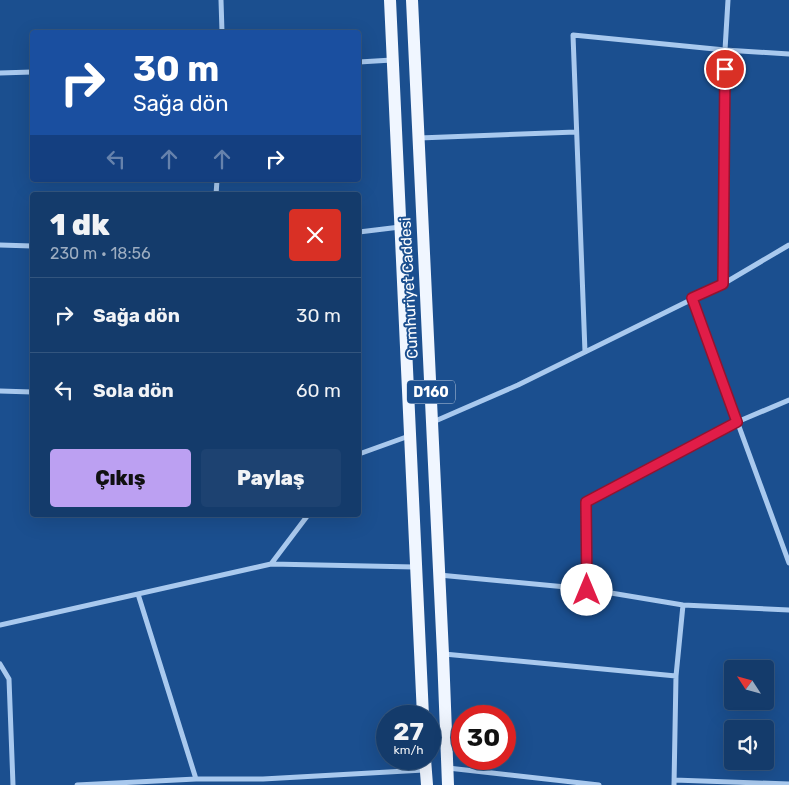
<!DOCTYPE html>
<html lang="tr">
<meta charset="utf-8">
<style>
:root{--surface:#143b6b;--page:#1d4271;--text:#f1f3f6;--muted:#9dadc1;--line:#33557e;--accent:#bca0f2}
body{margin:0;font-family:Rubik,sans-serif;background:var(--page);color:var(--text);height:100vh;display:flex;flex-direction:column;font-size:19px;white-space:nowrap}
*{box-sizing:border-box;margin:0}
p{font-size:16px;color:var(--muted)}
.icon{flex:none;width:28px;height:28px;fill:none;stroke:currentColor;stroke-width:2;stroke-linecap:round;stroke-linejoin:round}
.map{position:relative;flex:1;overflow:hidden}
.drawer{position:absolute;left:30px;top:192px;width:331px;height:325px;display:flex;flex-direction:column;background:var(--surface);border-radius:5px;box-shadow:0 5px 20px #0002,0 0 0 1px var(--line)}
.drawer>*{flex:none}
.banner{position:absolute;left:30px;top:30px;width:331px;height:152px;border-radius:5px;box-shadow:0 5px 20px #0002,0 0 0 1px var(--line);background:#1a4fa0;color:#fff;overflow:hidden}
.needle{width:32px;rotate:306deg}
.buttons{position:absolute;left:724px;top:660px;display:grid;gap:10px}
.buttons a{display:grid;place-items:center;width:50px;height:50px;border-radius:5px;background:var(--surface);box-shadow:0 5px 20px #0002,0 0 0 1px var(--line);font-size:25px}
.speed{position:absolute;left:376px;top:705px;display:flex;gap:10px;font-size:25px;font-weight:700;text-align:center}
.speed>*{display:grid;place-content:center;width:65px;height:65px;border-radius:50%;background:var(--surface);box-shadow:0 5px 20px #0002,0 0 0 1px var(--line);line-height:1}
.speed small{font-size:12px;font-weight:400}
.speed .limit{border:8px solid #d22;background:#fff;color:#111}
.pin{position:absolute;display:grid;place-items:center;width:42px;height:42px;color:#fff;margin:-21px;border:2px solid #fff;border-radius:50%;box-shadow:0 1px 5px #0007}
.me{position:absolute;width:55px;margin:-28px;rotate:0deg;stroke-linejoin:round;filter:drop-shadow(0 0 4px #0008)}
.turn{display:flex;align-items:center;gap:18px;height:105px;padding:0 20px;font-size:22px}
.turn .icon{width:65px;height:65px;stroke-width:2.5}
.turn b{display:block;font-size:35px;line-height:42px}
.lanes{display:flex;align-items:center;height:48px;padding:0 20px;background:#0003;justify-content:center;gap:25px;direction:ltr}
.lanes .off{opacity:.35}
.round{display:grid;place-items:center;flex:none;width:52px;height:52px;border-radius:5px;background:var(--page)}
.head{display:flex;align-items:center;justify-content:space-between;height:85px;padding:0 20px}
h1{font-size:30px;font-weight:800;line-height:38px}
.primary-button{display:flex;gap:10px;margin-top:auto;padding:10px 20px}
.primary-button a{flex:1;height:58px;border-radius:5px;background:var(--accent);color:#111;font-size:20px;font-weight:800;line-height:58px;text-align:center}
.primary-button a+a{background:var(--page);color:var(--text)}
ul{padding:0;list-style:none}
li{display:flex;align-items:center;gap:15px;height:75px;padding:0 20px;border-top:1px solid var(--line)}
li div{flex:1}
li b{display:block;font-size:19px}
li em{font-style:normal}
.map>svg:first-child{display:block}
</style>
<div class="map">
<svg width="789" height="785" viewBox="0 0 789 785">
<rect width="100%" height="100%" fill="#1b4f8f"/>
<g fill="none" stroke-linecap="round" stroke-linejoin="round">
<path stroke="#a9c9ee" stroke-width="5" d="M221 0 222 32
M359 62 392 60
M0 73 32 72
M419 138 576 132
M216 195 217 180
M359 232 400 227
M0 245 32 246
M723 284 725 50 728 0
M692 298 789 563
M585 352 573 35 725 50 789 54
M0 391 32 392
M433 422 518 385 585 352 723 284 789 245
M359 454 409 436
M271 564 415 567
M439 575 587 589 683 605 789 610
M587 589V502L737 422 789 400
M138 594 196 779
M0 625 271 564 308 515
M444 654 676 676
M0 664 9 679 13 785
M448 768 599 785
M674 780 789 784
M77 785 196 779H263L424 770
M674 785 676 676 683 605"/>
<path stroke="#f0f6ff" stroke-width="12" d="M390 0 423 716
M412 0 443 654 448 785
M425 759 427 785"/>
</g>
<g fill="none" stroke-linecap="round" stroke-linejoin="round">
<defs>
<path id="route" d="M587 590 586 502 737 422 692 298 723 284 725 69"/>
</defs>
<use href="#route" stroke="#92132f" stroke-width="12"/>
<use href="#route" stroke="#e11d48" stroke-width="9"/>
</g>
<g text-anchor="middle" stroke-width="4" stroke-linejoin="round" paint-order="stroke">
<rect fill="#1b4f8f" stroke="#bbcadd" stroke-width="1" x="407" y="380.5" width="48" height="23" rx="4"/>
<g font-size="14" font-weight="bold" fill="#fff">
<text x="431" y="397">D160</text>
</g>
<g font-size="15" fill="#fff" stroke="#1b4f8f">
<text transform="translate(409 288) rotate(-93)" y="5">Cumhuriyet Caddesi</text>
</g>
</g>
</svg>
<div class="buttons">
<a><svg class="needle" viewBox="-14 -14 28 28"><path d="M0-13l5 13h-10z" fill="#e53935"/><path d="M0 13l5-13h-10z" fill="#9dadc1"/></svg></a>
<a><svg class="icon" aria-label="sound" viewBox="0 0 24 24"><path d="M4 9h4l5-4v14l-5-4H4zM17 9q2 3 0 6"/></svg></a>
</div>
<div class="speed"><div>27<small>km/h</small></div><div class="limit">30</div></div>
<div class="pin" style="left:725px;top:69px;background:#d93025"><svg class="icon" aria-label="arrive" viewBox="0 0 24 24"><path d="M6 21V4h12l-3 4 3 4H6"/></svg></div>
<svg class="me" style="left:587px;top:590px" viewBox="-20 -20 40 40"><circle r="19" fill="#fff"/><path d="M0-13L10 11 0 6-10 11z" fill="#e11d48"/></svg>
<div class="banner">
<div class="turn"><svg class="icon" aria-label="right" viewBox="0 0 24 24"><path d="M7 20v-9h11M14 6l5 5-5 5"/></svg><div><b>30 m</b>Sağa dön</div></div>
<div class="lanes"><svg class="icon off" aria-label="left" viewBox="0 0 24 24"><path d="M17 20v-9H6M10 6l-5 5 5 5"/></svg><svg class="icon off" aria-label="ahead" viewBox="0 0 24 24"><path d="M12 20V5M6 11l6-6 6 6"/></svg><svg class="icon off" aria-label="ahead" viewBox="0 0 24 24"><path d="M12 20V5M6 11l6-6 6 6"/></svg><svg class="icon" aria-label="right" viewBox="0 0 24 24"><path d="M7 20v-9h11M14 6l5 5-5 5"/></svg></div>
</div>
<section class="drawer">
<div class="head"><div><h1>1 dk</h1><p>230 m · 18:56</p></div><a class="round" style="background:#d93025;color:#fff"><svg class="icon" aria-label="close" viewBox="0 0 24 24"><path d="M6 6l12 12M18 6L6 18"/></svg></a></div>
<ul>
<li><svg class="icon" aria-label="right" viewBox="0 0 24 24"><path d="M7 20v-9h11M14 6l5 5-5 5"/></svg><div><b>Sağa dön</b></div><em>30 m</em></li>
<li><svg class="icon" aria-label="left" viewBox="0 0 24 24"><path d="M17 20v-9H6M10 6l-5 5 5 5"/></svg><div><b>Sola dön</b></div><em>60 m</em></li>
</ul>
<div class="primary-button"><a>Çıkış</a><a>Paylaş</a></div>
</section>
</div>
